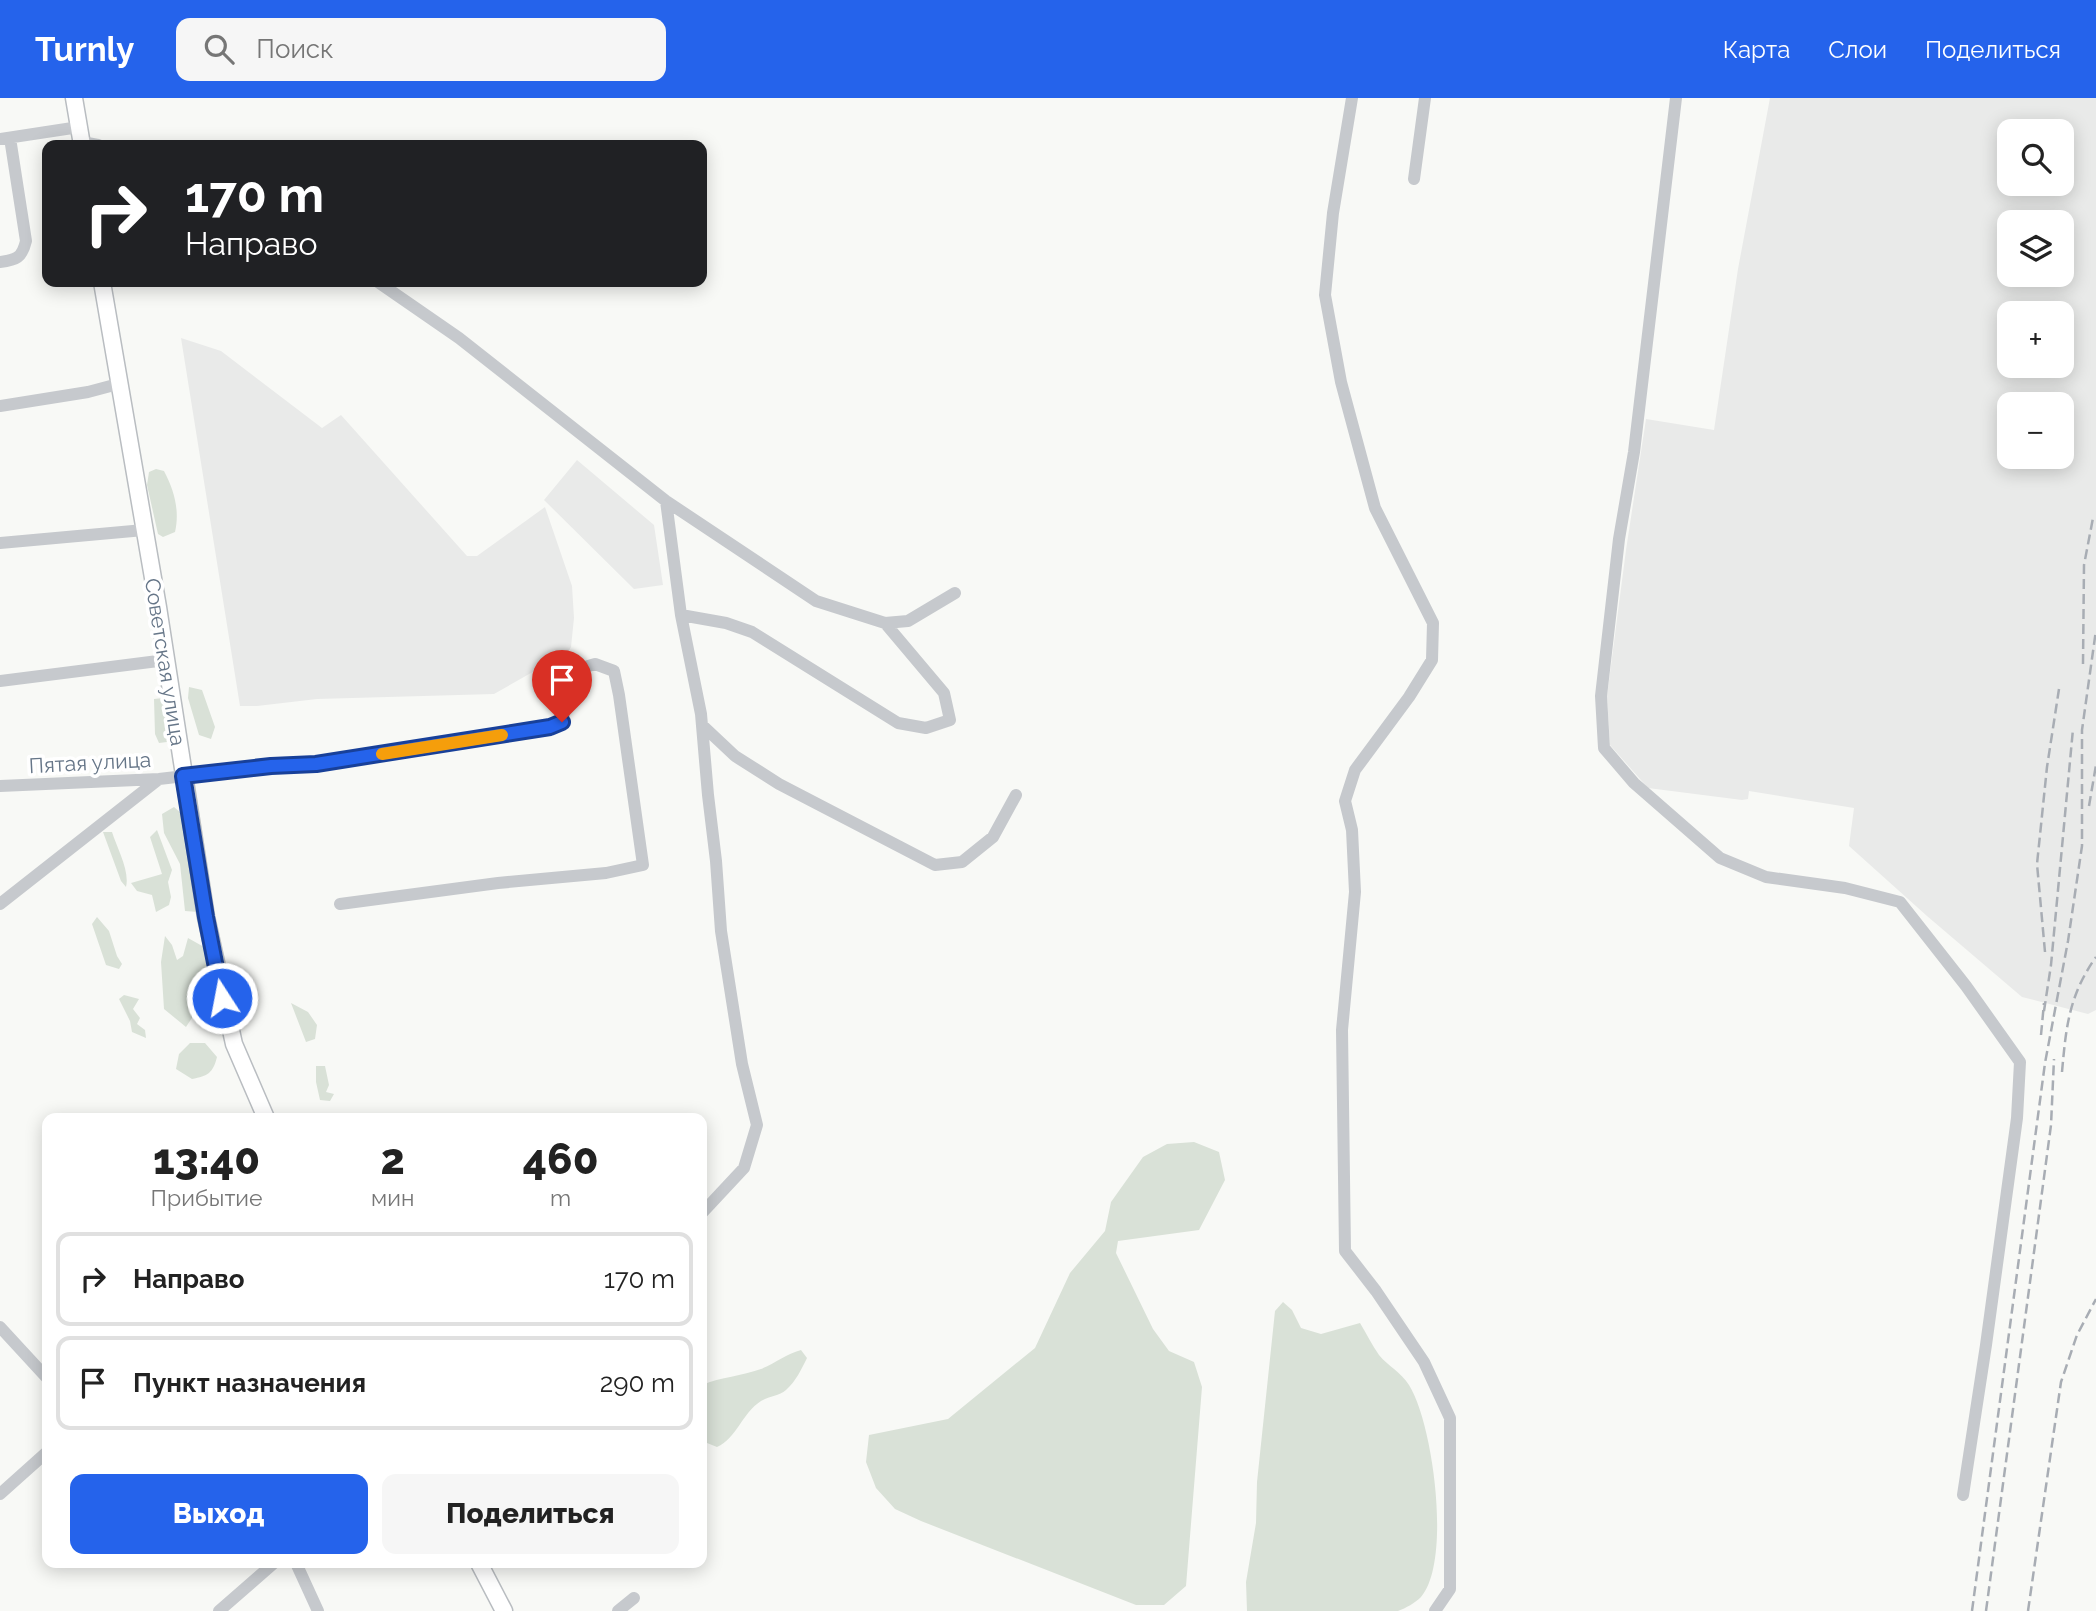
<!DOCTYPE html>
<html lang="ru">
<meta charset="utf-8">
<style>
:root{--surface:#fff;--page:#f6f6f6;--text:#222;--muted:#767676;--line:#e0e0e0;--accent:#2563eb}
body{margin:0;font-family:Raleway,sans-serif;background:var(--page);color:var(--text);height:100vh;display:flex;flex-direction:column;font-size:26px;white-space:nowrap}
*{box-sizing:border-box;margin:0}
p{font-size:23px;color:var(--muted)}
.icon{flex:none;width:38px;height:38px;fill:none;stroke:currentColor;stroke-width:2;stroke-linecap:round;stroke-linejoin:round}
.map{position:relative;flex:1;overflow:hidden}
.panel{position:absolute;left:42px;top:1015px;width:665px;height:455px;display:flex;flex-direction:column;background:var(--surface);border-radius:14px;box-shadow:0 4px 18px #0003}
.panel>*{flex:none}
.hud{position:absolute;left:42px;top:42px;width:665px;height:147px;border-radius:14px;box-shadow:0 4px 18px #0003;background:#202124;color:#fff;overflow:hidden}
.fabs{position:absolute;left:1997px;top:21px;display:grid;gap:14px}
.fabs a{display:grid;place-items:center;width:77px;height:77px;border-radius:14px;background:var(--surface);box-shadow:0 4px 18px #0003;font-size:35px}
.pin{position:absolute;display:grid;place-items:center;width:60px;height:60px;color:#fff;margin:-72px -30px;border-radius:50% 50% 50% 0;rotate:-45deg;box-shadow:0 0 7px #0007}
.pin .icon{rotate:45deg}
.me{position:absolute;width:77px;margin:-38px;rotate:349deg;stroke-linejoin:round;filter:drop-shadow(0 0 5px #0008)}
.turn{display:flex;align-items:center;gap:24px;height:147px;padding:0 28px;font-size:32px}
.turn .icon{width:91px;height:91px;stroke-width:2.5}
.turn b{display:block;font-size:49px;line-height:60px}
.eta{display:flex;justify-content:space-evenly;align-items:center;height:119px;text-align:center}
.eta b{font-size:42px;font-weight:800;line-height:49px}
.button{display:flex;gap:14px;margin-top:auto;padding:14px 28px}
.button a{flex:1;height:80px;border-radius:14px;background:var(--accent);color:#fff;font-size:28px;font-weight:800;line-height:80px;text-align:center}
.button a+a{background:var(--page);color:var(--text)}
ul{padding:0;list-style:none}
li{display:flex;align-items:center;gap:21px;height:94px;margin:0 14px 10px;padding:0 14px;border:4px solid var(--line);border-radius:14px}
li div{flex:1}
li b{display:block;font-size:26px}
li em{font-style:normal}
header{display:flex;align-items:center;gap:42px;box-sizing:border-box;height:98px;padding:0 35px;background:var(--accent);color:#fff}
header strong{font-size:33px}
nav{display:flex;gap:38px;margin-inline-start:auto;font-size:24px}
.search{width:490px;height:63px;background:var(--page);display:flex;align-items:center;gap:18px;box-sizing:border-box;padding:0 24px;border-radius:14px;color:var(--muted);font-size:26px}
.map>svg:first-child{display:block}
</style>
<header>
<strong>Turnly</strong>
<div class="search"><svg class="icon" aria-label="search" viewBox="0 0 24 24"><circle cx="10" cy="10" r="6"/><path d="M15 15l6 6"/></svg>Поиск</div>
<nav><a>Карта</a><a>Слои</a><a>Поделиться</a></nav>
</header>
<div class="map">
<svg width="2096" height="1513" viewBox="0 0 2096 1513">
<rect width="100%" height="100%" fill="#f8f9f6"/>
<path fill="#e9eae9" fill-rule="evenodd" d="M1770 0H2096V912L2088 916 2022 899 1927 818 1849 748 1854 710 1749 693 1748 701 1742 702 1648 690 1610 647 1607 598 1626 452 1646 321 1714 332 1738 171ZM2009 33H2062V86H2009ZM2009 124H2062V177H2009ZM2009 215H2062V268H2009ZM2009 306H2062V359H2009Z
M181 240 221 253 322 330 341 317 467 458H477L545 409 572 488 574 520 571 549 568 554 494 596 317 601 257 608H240Z
M577 362 654 427 663 487 634 491 544 402Z"/>
<path fill="#d9e1d7" d="M156 371 164 373C174 392 180 412 175 434L163 439 158 436 147 387 149 374Z
M189 589 202 592 215 629 211 641 199 637 188 600Z
M163 600 168 614 165 623 171 640 167 644 159 645 155 636 154 601Z
M174 709 181 715 198 814 185 813 180 766 164 735 162 716Z
M157 732 172 772 168 784 171 799 169 807 156 814 152 797 137 793 131 785 162 776 150 739Z
M103 734H112C117 750 130 773 126 789L121 783Z
M97 819 109 833 117 858 122 866 119 871 106 867 92 826Z
M165 838 172 847 177 862 183 858 188 840 204 849 209 887 205 900 186 929 164 911 161 864Z
M124 897 139 901 133 911 140 920 137 926 145 932 146 940 132 934 130 923 119 901Z
M291 905 308 914 317 927 315 941 306 944Z
M190 945H205L217 959C213 975 208 978 192 981L176 971 179 956Z
M316 968H325L329 987 326 994 334 996 330 1003 320 1002 316 984Z
M1194 1044 1219 1054 1225 1082 1199 1132 1118 1143 1116 1155 1153 1231 1169 1253 1194 1264 1202 1289 1186 1488 1164 1507H1136L921 1423 895 1411 876 1390 866 1364 869 1337 948 1321 1035 1250 1070 1175 1105 1133 1111 1104 1143 1059 1167 1046Z
M1283 1204 1292 1212 1301 1230 1321 1236 1360 1225C1366 1235 1372 1247 1379 1257 1388 1268 1401 1274 1409 1287 1433 1325 1452 1463 1421 1499 1415 1505 1406 1510 1398 1513H1247L1246 1484 1256 1425 1257 1384 1275 1213Z
M801 1252 807 1260C801 1272 796 1283 786 1292 779 1298 769 1298 761 1303 742 1315 737 1340 717 1349L702 1343V1287C721 1279 742 1278 761 1271 776 1265 786 1256 801 1252Z"/>
<g fill="none" stroke-linecap="round" stroke-linejoin="round">
<defs>
<path id="major" d="M74 0 82 47
M102 184 158 509 206 819 234 946 266 1020
M479 1465 504 1513"/>
</defs>
<use href="#major" stroke="#b9bdc1" stroke-width="19"/>
<path stroke="#c6c9cd" stroke-width="12" d="M1352 0 1333 115 1325 197 1341 284 1375 410 1433 525 1432 562 1409 599 1355 672 1345 703 1352 732 1355 794 1342 932 1345 1153 1376 1193 1424 1264 1450 1320V1491L1435 1513
M1676 0 1634 354 1619 441 1601 598 1604 650 1634 685 1720 760 1766 779 1845 790 1900 804 1966 888 2020 964 2017 1020 1986 1247 1963 1397
M0 41 79 29
M82 44 98 47
M1414 81 1425 0
M0 164C16 162 22 160 26 143L10 40
M378 184 459 240 666 403 816 503 885 525 908 523 955 495
M0 308 88 294 118 286
M666 403 681 517 701 616 708 697 716 763 721 833 742 966 757 1027 744 1070 702 1115
M0 445 144 432
M681 517 726 525 752 534 898 625 926 630 950 622 944 595 885 525
M0 583 166 562
M702 627 735 658 779 686 935 767 962 764 993 739 1016 697
M0 688 159 681 271 668 316 665 550 629 562 624 575 572 595 566 614 573 619 597 643 767 606 775 498 785 340 806
M0 806 159 681
M0 1229 47 1280
M0 1396 47 1354
M296 1465 318 1513
M219 1513 274 1465
M618 1513 634 1500"/>
<use href="#major" stroke="#fff" stroke-width="16"/>
<path stroke="#a8adb4" stroke-width="2.5" stroke-dasharray="10 5" stroke-linecap="butt" d="M2083 566 2084 467 2093 420
M2089 708 2096 667
M2045 854 2037 766 2047 669 2059 591
M2044 913 2051 867 2073 631
M2041 937 2044 905
M2062 974C2066 929 2069 897 2096 859
M1972 1513 2045 965 2068 843 2082 748V632L2096 532
M1986 1513 2051 1027 2054 961
M2028 1513 2061 1284 2077 1237 2096 1201"/>
</g>
<g fill="none" stroke-linecap="round" stroke-linejoin="round">
<defs>
<path id="route" d="M222 900 206 819 183 678 271 668 316 666 550 629 562 624"/>
</defs>
<use href="#route" stroke="#184099" stroke-width="18"/>
<use href="#route" stroke="#2563eb" stroke-width="12"/>
<path stroke="#f59e0b" stroke-width="12" d="M382 656 502 637"/>
</g>
<g text-anchor="middle" stroke-width="7" stroke-linejoin="round" paint-order="stroke">
<g font-size="21" fill="#667688" stroke="#fff">
<text transform="translate(165 564) rotate(81)" y="7">Советская улица</text>
<text transform="translate(90 665) rotate(-3)" y="7">Пятая улица</text>
</g>
</g>
</svg>
<div class="fabs">
<a><svg class="icon" aria-label="search" viewBox="0 0 24 24"><circle cx="10" cy="10" r="6"/><path d="M15 15l6 6"/></svg></a>
<a><svg class="icon" aria-label="layers" viewBox="0 0 24 24"><path d="M12 4l9 5-9 5-9-5zM3 14l9 5 9-5"/></svg></a>
<a>+</a>
<a>−</a>
</div>
<div class="pin" style="left:562px;top:624px;background:#d93025"><svg class="icon" aria-label="arrive" viewBox="0 0 24 24"><path d="M6 21V4h12l-3 4 3 4H6"/></svg></div>
<svg class="me" style="left:222px;top:900px" viewBox="-20 -20 40 40"><circle r="17" fill="#2563eb" stroke="#fff" stroke-width="3"/><path d="M0-11L8 9 0 5-8 9z" fill="#fff"/></svg>
<div class="hud">
<div class="turn"><svg class="icon" aria-label="right" viewBox="0 0 24 24"><path d="M7 20v-9h11M14 6l5 5-5 5"/></svg><div><b>170 m</b>Направо</div></div>
</div>
<section class="panel">
<div class="eta">
<div><b>13:40</b><p>Прибытие</p></div>
<div><b>2</b><p>мин</p></div>
<div><b>460</b><p>m</p></div>
</div>
<ul>
<li><svg class="icon" aria-label="right" viewBox="0 0 24 24"><path d="M7 20v-9h11M14 6l5 5-5 5"/></svg><div><b>Направо</b></div><em>170 m</em></li>
<li><svg class="icon" aria-label="arrive" viewBox="0 0 24 24"><path d="M6 21V4h12l-3 4 3 4H6"/></svg><div><b>Пункт назначения</b></div><em>290 m</em></li>
</ul>
<div class="button"><a>Выход</a><a>Поделиться</a></div>
</section>
</div>
